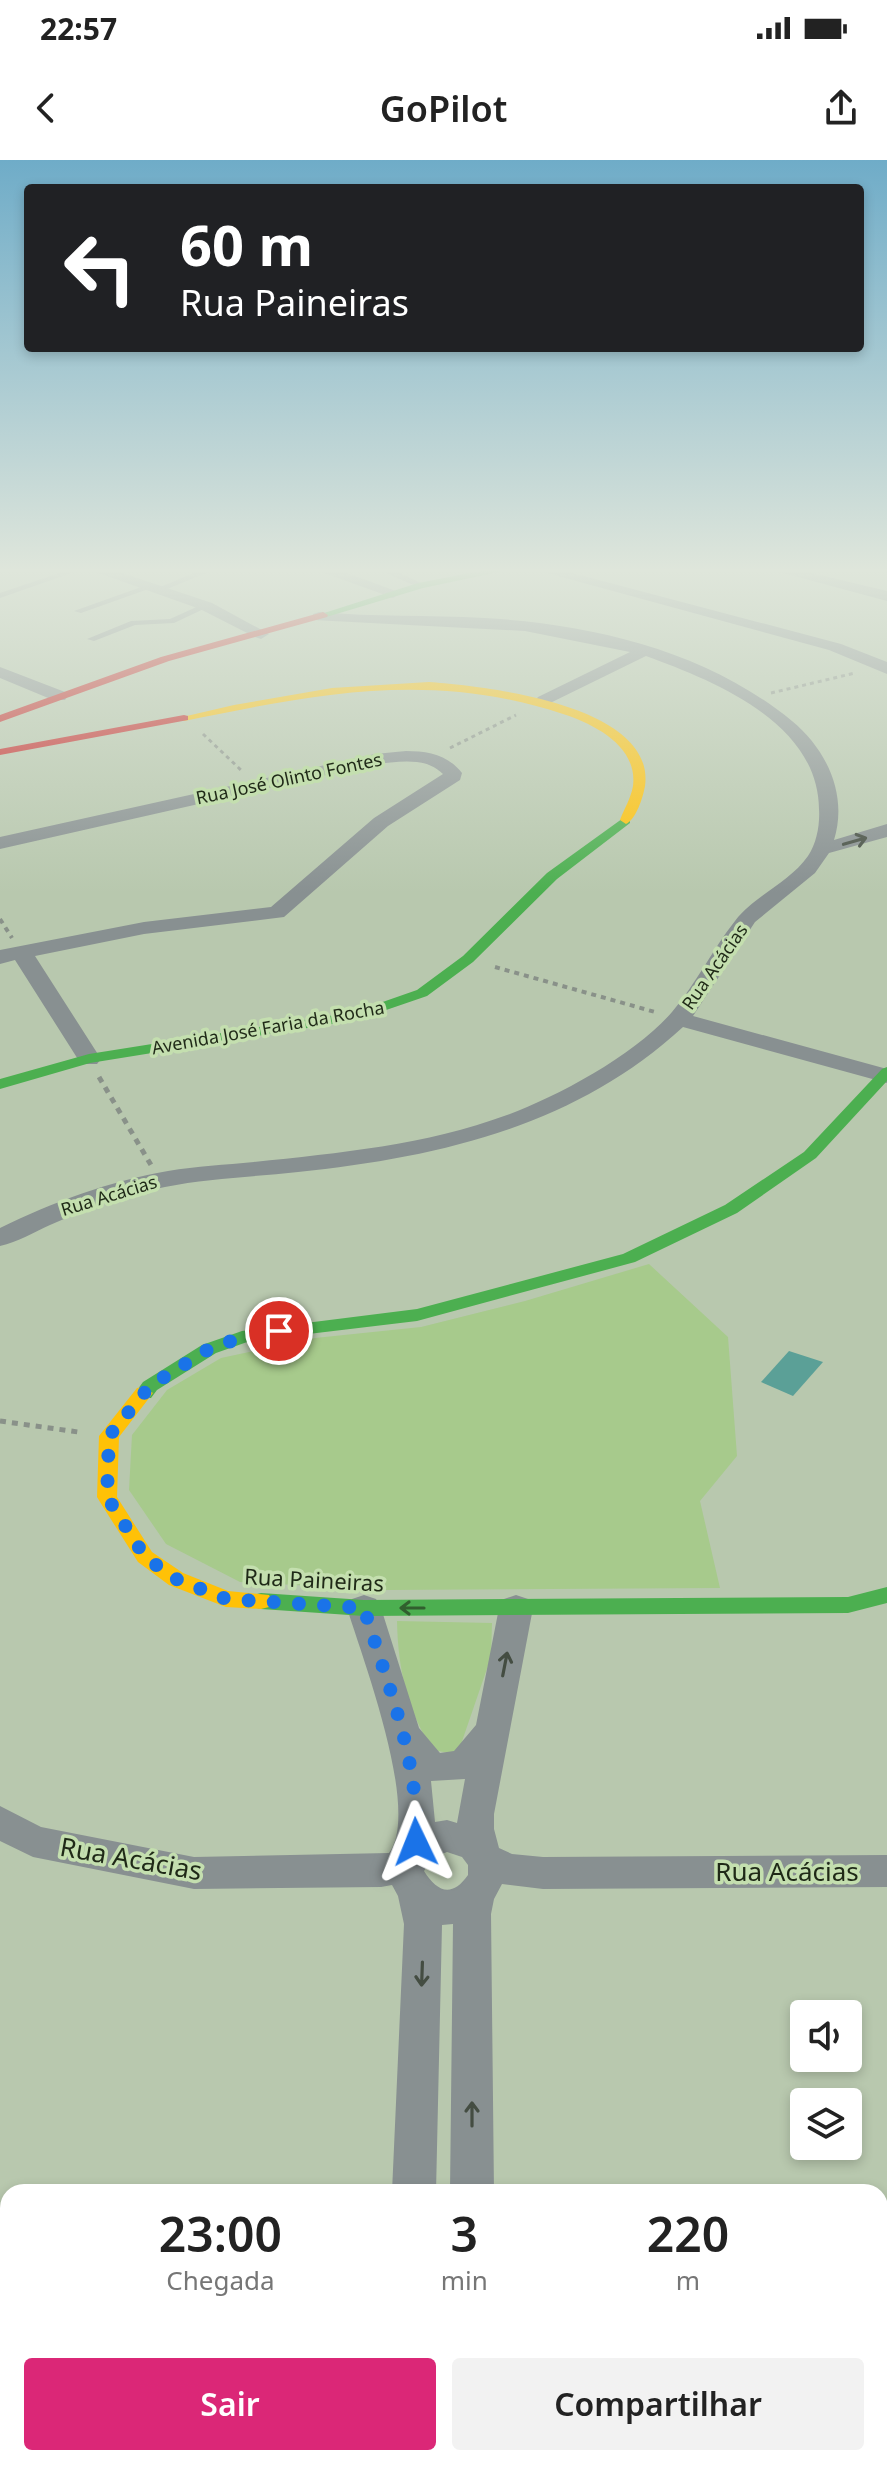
<!DOCTYPE html>
<html lang="pt">
<meta charset="utf-8">
<style>
:root{--surface:#fff;--page:#f2f2f2;--text:#222;--muted:#767676;--accent:#db2777}
body{margin:0;font-family:"Noto Sans",sans-serif;background:var(--page);color:var(--text);height:100vh;display:flex;flex-direction:column;font-size:30px;white-space:nowrap}
*{box-sizing:border-box;margin:0}
p{font-size:26px;color:var(--muted)}
.icon{flex:none;width:44px;height:44px;fill:none;stroke:currentColor;stroke-width:2;stroke-linecap:round;stroke-linejoin:round}
.map{position:relative;flex:1;overflow:hidden}
.drawer{position:absolute;left:0px;top:2024px;width:888px;height:282px;display:flex;flex-direction:column;background:var(--surface);border-radius:24px 24px 0 0;box-shadow:0 4px 12px #0003}
.drawer>*{flex:none}
.banner{position:absolute;left:24px;top:24px;width:840px;height:168px;border-radius:8px;box-shadow:0 4px 12px #0003;background:#202124;color:#fff;overflow:hidden}
.controls{position:absolute;left:790px;top:1840px;display:grid;gap:16px}
.controls a{display:grid;place-items:center;width:72px;height:72px;border-radius:8px;background:var(--surface);box-shadow:0 4px 12px #0003;font-size:40px}
.pin{position:absolute;display:grid;place-items:center;width:68px;height:68px;color:#fff;margin:-34px;border:4px solid #fff;border-radius:50%;box-shadow:0 2px 8px #0007}
.me{position:absolute;width:88px;margin:-44px;rotate:358deg;stroke-linejoin:round;filter:drop-shadow(0 0 6px #0008)}
.turn{display:flex;align-items:center;gap:28px;height:168px;padding:0 24px;font-size:36px}
.turn .icon{width:104px;height:104px;stroke-width:2.5}
.turn b{display:block;font-size:56px;line-height:68px}
.eta{display:flex;justify-content:space-evenly;align-items:center;height:136px;text-align:center}
.eta b{font-size:48px;font-weight:600;line-height:56px}
.cta{display:flex;gap:16px;margin-top:auto;padding:16px 24px}
.cta a{flex:1;height:92px;border-radius:8px;background:var(--accent);color:#fff;font-size:32px;font-weight:600;line-height:92px;text-align:center}
.cta a+a{background:var(--page);color:var(--text)}
.status{display:flex;justify-content:space-between;align-items:center;height:56px;padding:0 40px;background:var(--surface);direction:ltr}
.status svg{height:22px;fill:currentColor}
header{display:flex;justify-content:space-between;align-items:center;height:104px;padding:0 24px;background:var(--surface);font-size:36px;font-weight:600}
.map>svg:first-child{display:block}
</style>
<div class="status"><b>22:57</b><svg viewBox="0 0 49 12"><path d="M0 12V9h3v3zM5 12V6h3v6zM10 12V3h3v9zM15 12V0h3v12zM26 1h20v11H26zM47 4h2v5h-2z"/></svg></div>
<header><svg class="icon" aria-label="back" viewBox="0 0 24 24"><path d="M15 5l-7 7 7 7"/></svg>GoPilot<svg class="icon" aria-label="share" viewBox="0 0 24 24"><path d="M12 15V3M7 8l5-5 5 5M5 13v7h14v-7"/></svg></header>
<div class="map">
<svg width="887" height="2305" viewBox="0 0 887 2305">
<rect width="100%" height="100%" fill="#b8c8ae"/>
<path fill="#a7ca8c" d="M649 1104 728 1177 737 1296 700 1341 720 1428 385 1430 240 1422 166 1384 129 1330 132 1275 167 1230 221 1198 315 1178 421 1167 525 1141Z
M397 1461 492 1463 491 1497 459 1590 449 1593 433 1590C407 1550 398 1509 397 1461Z"/>
<path fill="#5ba097" d="M789 1191 823 1202 793 1236 761 1222Z"/>
<g fill="none" stroke-linecap="round" stroke-linejoin="round">
<path stroke="#899189" stroke-width="3" stroke-dasharray="4 4" stroke-linecap="butt" d="M771 533 855 513
M203 574 242 611
M450 588 516 555"/>
<path stroke="#899189" stroke-width="4" stroke-dasharray="5 5" stroke-linecap="butt" d="M0 759 12 778
M495 807 655 852"/>
<path stroke="#899189" stroke-width="5" stroke-dasharray="6 6" stroke-linecap="butt" d="M99 917 151 1005
M0 1261 78 1272"/>
<path fill="#889091" fill-rule="evenodd" d="M68 410H80L0 438V433Z
M201 410H213L160 432 153 430Z
M386 410H394L425 425 418 427 386 413Z
M147 425 154 427 81 453 74 451Z
M203 444 210 446 174 463 135 465 94 481 87 479 131 461 170 459Z"/>
<path fill="#889091" fill-rule="evenodd" d="M90 410H113L212 443 269 474 261 479 255 477 200 449Z
M316 410H339L401 433 393 438 388 436Z
M536 410H561L841 484 887 502V514L829 490Z
M772 410H799L887 431V441Z
M319 452C374 457 429 455 484 458 592 464 707 491 792 561 827 590 848 635 834 680L887 664V677L829 693 815 713 755 762 693 856 887 909V923L683 867C576 966 439 997 298 1012 254 1017 209 1018 165 1027 126 1034 87 1049 50 1065 34 1072 18 1082 0 1086V1068C53 1042 110 1021 168 1011 197 1006 225 1005 254 1002 339 993 426 985 507 955 559 936 636 894 672 852 696 824 712 790 735 761 755 735 789 723 808 696 817 683 820 664 819 649 818 562 714 521 646 496L544 546 538 545 535 541 538 537 630 492 525 471 313 460V454Z
M0 507 65 532 68 536 65 540H53L0 518Z
M406 591C428 591 448 595 462 613L460 620 388 666 284 757 144 774 35 796 101 899 97 904H81L15 800 0 804V790L144 762 271 747 374 658 443 614C425 596 398 602 375 604L0 689V677L375 594Z
M364 1435 376 1439 381 1448 419 1568 440 1593 454 1591 476 1565 499 1448 504 1439 516 1435 528 1439 533 1448 494 1654V1669L499 1688 512 1694 543 1697 887 1695V1727L543 1729 502 1724 494 1739 491 1754 494 2032H450L453 1764 442 1765 436 2032H392L404 1764 398 1736 392 1725 381 1727 194 1729 33 1697 0 1681V1646L41 1667 194 1697 389 1693C421 1651 362 1497 347 1448L352 1439ZM465 1619 457 1663 447 1660 435 1662 431 1621ZM447 1692 462 1697 468 1705V1715C452 1738 437 1732 424 1711L432 1698Z"/>
<path fill="#4caf50" fill-rule="evenodd" d="M486 410H508L423 428 323 458 318 455 418 423Z
M626 656 630 657V663L557 719 473 802 427 836 357 860 90 903 0 929V919L89 894 354 852 417 830 463 796 547 713Z
M887 907V921L816 998 737 1053 635 1102 417 1161 250 1181 216 1193 157 1230 151 1238H137L135 1233 143 1222 202 1185 242 1171 417 1149 623 1094 725 1045 804 992 882 909Z
M887 1427V1443L848 1453 364 1456 261 1449 253 1447 250 1441 253 1435 261 1433 364 1440 848 1437Z
M0 2090 8 2093V2121L0 2118Z
M401 2298H431L432 2305H400Z
M465 2298H495L496 2305H464Z"/>
<path fill="#ffc107" fill-rule="evenodd" d="M429 522C483 526 656 544 645 626 643 638 636 659 626 664L620 660C624 649 631 638 633 626 638 586 594 564 563 554 430 510 316 534 184 561L178 558 234 545 332 528Z
M144 1227 153 1233 119 1277 117 1337 152 1392 183 1413 228 1431 269 1435 272 1441 269 1447 261 1449 226 1447 169 1425 138 1402 100 1342 97 1337 99 1276 137 1228Z"/>
<path fill="#c62828" fill-rule="evenodd" d="M323 452 328 455 327 457 169 501 0 562V555L161 497Z
M184 555 188 556V560L0 595V589Z
M880 2087 887 2088V2116L880 2115Z"/>
</g>
<defs><path id="oneway-shaft" d="M-6 0H5M1.5-3L5.5 0L1.5 3" fill="none" stroke-width="1.6" stroke-linecap="round" stroke-linejoin="round" transform="scale(2)"/></defs>
<g stroke="#444d42">
<use href="#oneway-shaft" transform="translate(855 681) rotate(-16)"/>
<use href="#oneway-shaft" transform="translate(505 1504) rotate(-79)"/>
<use href="#oneway-shaft" transform="translate(422 1814) rotate(92)"/>
<use href="#oneway-shaft" transform="translate(472 1954) rotate(-90)"/>
</g>
<use stroke="#315f2e" href="#oneway-shaft" transform="translate(412 1448) rotate(180)"/>
<linearGradient id="sky" x2="0" y2="1"><stop stop-color="#6facc8"/><stop offset="0.56" stop-color="#dfe6db"/><stop offset="1" stop-color="#dfe6db" stop-opacity="0"/></linearGradient>
<rect width="887" height="733" fill="url(#sky)"/>
<g fill="none" stroke-linecap="round" stroke-linejoin="round">
<path stroke="#1a73e8" stroke-width="14" stroke-dasharray="0 25.2" d="M279 1171 248 1175 209 1189 150 1226 109 1276 107 1337 145 1397 176 1419 226 1439 364 1448C387 1524 420 1601 416 1682"/>
</g>
<g text-anchor="middle" stroke-width="7" stroke-linejoin="round" paint-order="stroke">
<g font-size="18" fill="#1f2917" stroke="#c4dfaf">
<text transform="translate(289 619) rotate(-12)" y="6">Rua José Olinto Fontes</text>
<text transform="translate(715 807) rotate(-55)" y="6">Rua Acácias</text>
<text transform="translate(268 868) rotate(-10)" y="6">Avenida José Faria da Rocha</text>
<text transform="translate(109 1036) rotate(-17)" y="6">Rua Acácias</text>
</g>
<g font-size="22" fill="#1f2917" stroke="#c4dfaf">
<text transform="translate(314 1420) rotate(3)" y="8">Rua Paineiras</text>
</g>
<g font-size="26" fill="#1f2917" stroke="#c4dfaf">
<text transform="translate(131 1699) rotate(10)" y="9">Rua Acácias</text>
<text x="787" y="1721">Rua Acácias</text>
</g>
</g>
</svg>
<div class="controls">
<a><svg class="icon" aria-label="sound" viewBox="0 0 24 24"><path d="M4 9h4l5-4v14l-5-4H4zM17 9q2 3 0 6"/></svg></a>
<a><svg class="icon" aria-label="layers" viewBox="0 0 24 24"><path d="M12 4l9 5-9 5-9-5zM3 14l9 5 9-5"/></svg></a>
</div>
<div class="pin" style="left:279px;top:1171px;background:#d93025"><svg class="icon" aria-label="arrive" viewBox="0 0 24 24"><path d="M6 21V4h12l-3 4 3 4H6"/></svg></div>
<svg class="me" style="left:416px;top:1682px" viewBox="-20 -20 40 40"><path d="M0-17L14 15 0 8-14 15z" fill="#1a73e8" stroke="#fff" stroke-width="4"/></svg>
<div class="banner">
<div class="turn"><svg class="icon" aria-label="left" viewBox="0 0 24 24"><path d="M17 20v-9H6M10 6l-5 5 5 5"/></svg><div><b>60 m</b>Rua Paineiras</div></div>
</div>
<section class="drawer">
<div class="eta">
<div><b>23:00</b><p>Chegada</p></div>
<div><b>3</b><p>min</p></div>
<div><b>220</b><p>m</p></div>
</div>
<div class="cta"><a>Sair</a><a>Compartilhar</a></div>
</section>
</div>
